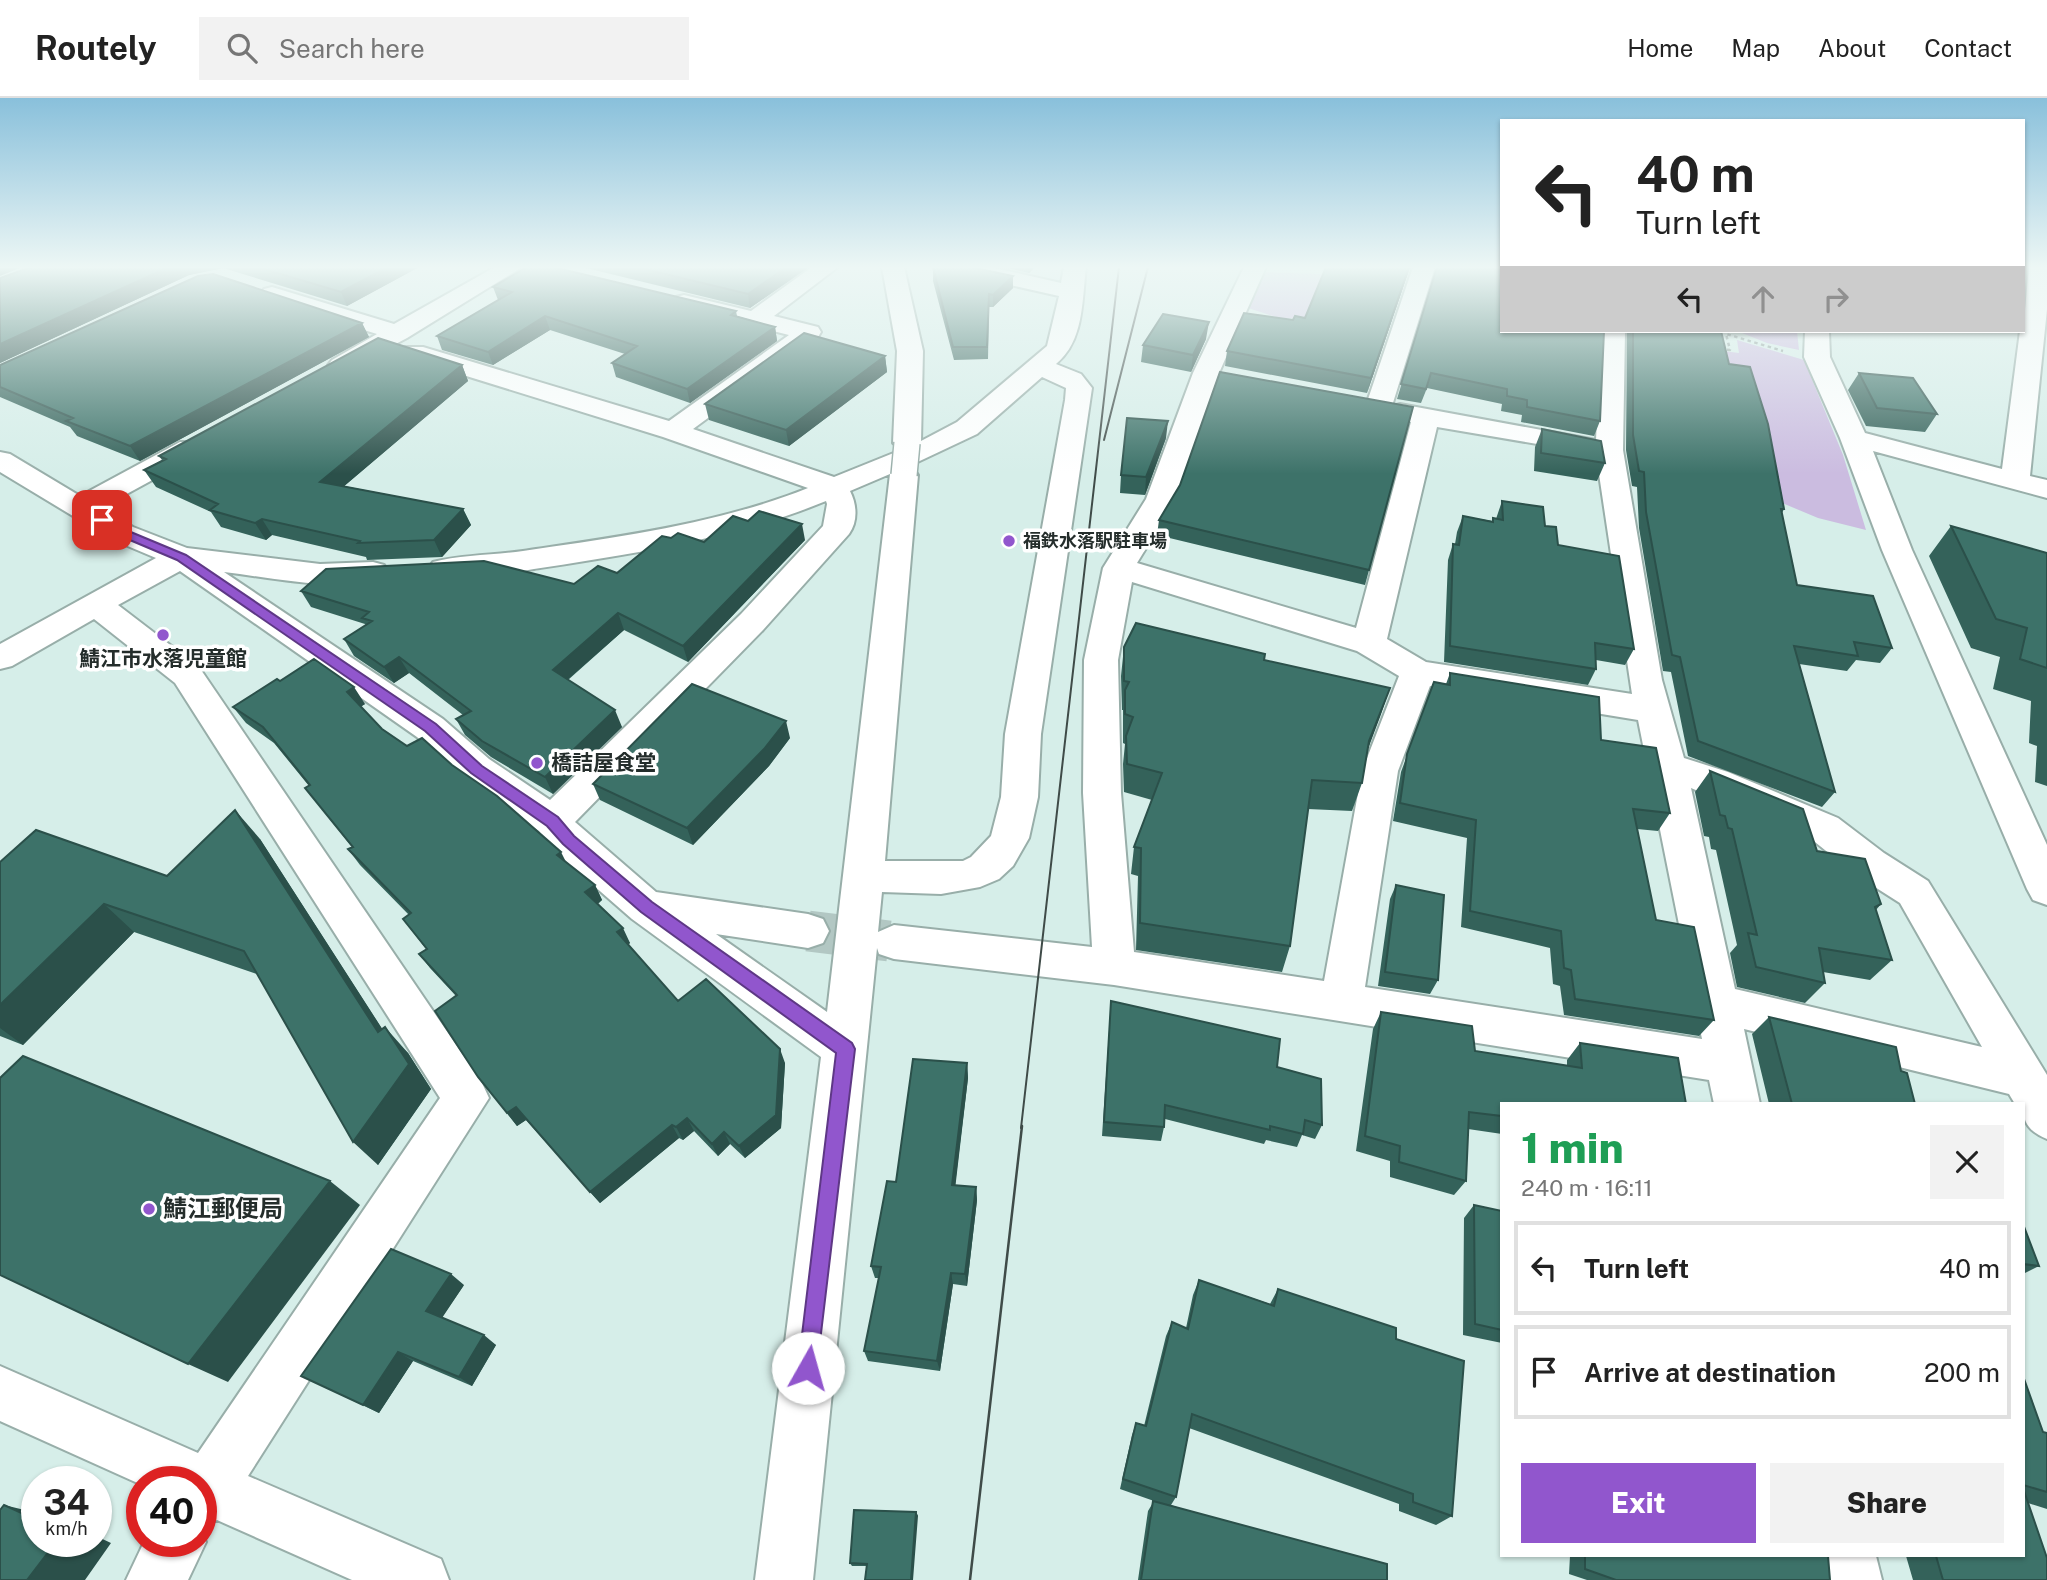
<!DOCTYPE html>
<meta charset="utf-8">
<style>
:root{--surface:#fff;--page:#f2f2f2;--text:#222;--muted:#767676;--line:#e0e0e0;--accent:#9156cd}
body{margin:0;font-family:"Public Sans","Noto Sans JP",sans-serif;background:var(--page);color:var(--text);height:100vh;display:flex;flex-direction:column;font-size:26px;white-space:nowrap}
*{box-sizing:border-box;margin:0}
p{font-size:23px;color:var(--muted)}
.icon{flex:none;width:38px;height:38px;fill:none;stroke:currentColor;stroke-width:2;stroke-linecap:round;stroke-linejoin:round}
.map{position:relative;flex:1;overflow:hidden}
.side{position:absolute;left:1500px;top:1004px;width:525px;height:455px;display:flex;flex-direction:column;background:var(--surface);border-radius:0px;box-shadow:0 2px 5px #0004}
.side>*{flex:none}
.top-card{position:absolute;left:1500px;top:21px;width:525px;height:214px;border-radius:0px;box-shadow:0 2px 5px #0004;background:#fff;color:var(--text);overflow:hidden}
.speed{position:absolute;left:21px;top:1368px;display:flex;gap:14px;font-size:35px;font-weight:700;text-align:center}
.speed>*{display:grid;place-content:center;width:91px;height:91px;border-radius:50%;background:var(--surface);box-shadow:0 2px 5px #0004;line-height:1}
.speed small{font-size:18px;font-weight:400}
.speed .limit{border:10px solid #d22;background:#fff;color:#111}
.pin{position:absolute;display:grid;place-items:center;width:60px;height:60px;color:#fff;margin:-30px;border-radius:14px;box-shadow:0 4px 10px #0006}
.me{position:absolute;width:77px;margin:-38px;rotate:7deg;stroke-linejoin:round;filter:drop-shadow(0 0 5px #0008)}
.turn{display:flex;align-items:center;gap:24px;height:147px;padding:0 21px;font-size:32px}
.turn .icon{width:91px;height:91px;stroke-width:2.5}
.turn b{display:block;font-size:49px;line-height:60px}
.lanes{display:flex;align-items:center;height:66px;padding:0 21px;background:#0003;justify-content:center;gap:35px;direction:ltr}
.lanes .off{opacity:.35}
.round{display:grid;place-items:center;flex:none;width:74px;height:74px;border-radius:0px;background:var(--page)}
.head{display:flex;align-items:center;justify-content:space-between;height:119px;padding:0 21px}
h1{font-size:42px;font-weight:800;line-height:52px;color:#1e9e55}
.cta{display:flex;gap:14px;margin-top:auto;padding:14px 21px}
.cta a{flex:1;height:80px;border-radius:0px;background:var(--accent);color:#fff;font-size:28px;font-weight:800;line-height:80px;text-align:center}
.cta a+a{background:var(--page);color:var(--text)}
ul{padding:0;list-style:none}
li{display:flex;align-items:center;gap:21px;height:94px;margin:0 14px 10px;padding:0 7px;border:4px solid var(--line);border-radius:0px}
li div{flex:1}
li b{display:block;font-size:26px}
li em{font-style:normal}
header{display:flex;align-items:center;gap:42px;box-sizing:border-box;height:98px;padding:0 35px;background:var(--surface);border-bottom:2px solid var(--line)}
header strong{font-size:33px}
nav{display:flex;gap:38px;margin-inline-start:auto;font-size:24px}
.search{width:490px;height:63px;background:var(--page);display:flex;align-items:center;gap:18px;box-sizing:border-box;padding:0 24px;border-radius:0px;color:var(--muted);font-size:26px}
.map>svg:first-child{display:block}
</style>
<header>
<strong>Routely</strong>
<div class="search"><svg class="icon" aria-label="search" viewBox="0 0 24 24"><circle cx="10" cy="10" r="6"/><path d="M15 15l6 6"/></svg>Search here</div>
<nav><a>Home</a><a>Map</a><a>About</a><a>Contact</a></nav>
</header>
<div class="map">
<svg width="2047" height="1482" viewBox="0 0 2047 1482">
<rect width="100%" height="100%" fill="#d6eee9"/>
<path fill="#cbbce0" d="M1262 174 1344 177 1306 219 1282 221 1248 210Z
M1737 233H1797L1799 252 1767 245Z
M1737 242 1804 262 1843 357 1866 432 1818 420 1775 402 1722 278 1715 252 1739 255Z"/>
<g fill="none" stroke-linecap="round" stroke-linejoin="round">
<path stroke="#b2c7c3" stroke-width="41" stroke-dasharray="41 21" stroke-linecap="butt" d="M808 833 889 843"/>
<defs>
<path id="minor" d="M495 169H522L407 240 341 275 332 272 328 267 332 262 377 236 264 201 260 196 264 191 272 189 394 226Z
M812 169H838L774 218 818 229 821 234 818 239 693 331 834 379 901 352 893 345 897 253 882 169H904L923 253 921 343 957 324 1047 248 1059 198 952 174 949 169H990L1061 185 1064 169H1086C1082 203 1084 243 1056 266L1081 276 1092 290 1041 636 1038 699 1029 740 1013 768 999 781 980 789 941 796 882 794 878 834 894 827 1092 849 1083 695 1084 562 1103 470 1146 401 1193 275 1244 169H1266L1219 275 1176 401 1137 465 1356 530 1411 324 1391 320 1388 315 1378 318 1369 316 1365 310 1413 169H1435L1392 308 1400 306 1596 342 1601 233H1625L1623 352 1662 582 1684 660 1728 674 1838 720 1884 755 1928 783 2047 977V1041C2029 1033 2023 1026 2023 1006H2015L2009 996 1744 931 1760 1006H1714L1709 982 1114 887 894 861 879 856 877 850 813 1482H755L821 959 632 821 554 753 539 733 463 681 417 639 180 473 118 507 199 569 482 985 489 1000 248 1378 441 1461 449 1482H352L217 1422 201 1428V1384H142V1387L0 1323V1268L198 1355 440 1000 175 585 94 521 12 568 0 571V546L156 460 111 441 0 374V354L10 356 80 398 180 344H200L204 350 200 356 101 410 133 429 187 450 320 466 373 464 384 467 389 474 384 481C333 494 275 480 224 474L443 621 489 661 550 702 741 516 823 428 827 406 826 403C734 441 631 456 534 471 502 476 465 486 433 478L428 471 433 464C459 457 495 457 523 453 618 439 718 426 808 390L663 339 405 259 401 254 405 249H423L669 323 789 237 676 209 672 204 676 199 684 197 751 213ZM1042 279 1066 290 1065 302 1005 636 1001 699 991 738 971 759 963 763H885L918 377 914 371 907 369 977 336ZM1437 329 1596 356 1632 596 1426 564 1387 541ZM890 376 827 914 716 836 808 850 823 845 829 833 823 821 808 816 656 794 575 724 763 532 849 436C858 423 857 407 850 393ZM1132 484 1357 553 1399 578 1362 673 1324 883 1134 854 1121 695 1118 562ZM1430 588 1638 622 1702 941 1365 889 1398 673ZM1691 690 1810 740 1856 777 1900 805 1982 949 1735 891Z
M2029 169H2047V211L2030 378 2047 382V400L1873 353 1912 452 2047 747V807L2033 802 2027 791 1882 452 1840 340 1804 259 1805 233H1829L1830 259 1865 335 2002 371 2020 233H2023Z
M201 1433 206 1444 188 1482H126L144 1444H201Z
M1818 1458H1876L1882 1482H1824Z"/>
</defs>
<use href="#minor" stroke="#98aea9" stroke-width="4"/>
<path stroke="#8d9e9b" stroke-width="2.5" stroke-dasharray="3.5 3.5" stroke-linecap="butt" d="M1720 251 1730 252 1726 236 1783 253"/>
<use href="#minor" fill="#fff" fill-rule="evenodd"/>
<path stroke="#3f4b48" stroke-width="2" d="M1104 342 1148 169
M1021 1030 1119 169"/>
<path stroke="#3f4b48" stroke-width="2.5" d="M970 1482 1022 1028"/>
<defs>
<path id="minor-bridge" d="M904 377 907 345"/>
</defs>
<use href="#minor-bridge" stroke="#98aea9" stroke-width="28" stroke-linecap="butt"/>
<use href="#minor-bridge" stroke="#fff" stroke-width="25"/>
</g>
<path fill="#34625a" d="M31 169H419L347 208 223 170 189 177 0 265V180Z
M582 169H809L750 210Z
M933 169 1013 178V190L993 209H989L988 261 954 262 933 183Z
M1002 169H1035L1029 175Z
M1326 169H1410L1367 295 1225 268 1227 253 1293 222 1305 220Z
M1437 169 1600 323 1594 338 1521 324 1522 317 1501 313 1502 306 1427 290 1421 305 1397 301Z
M493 189 736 213 737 218 775 229 777 243 690 305 616 279 612 265 625 256 550 232 493 267 442 252 437 238 498 202Z
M362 225 369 239 140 363 77 338 70 329 0 299V267Z
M1627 233H1721L1729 266 1784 411 1782 415 1797 487 1892 550 1880 565 1856 562 1847 573 1799 566 1835 694 1822 709 1688 658 1671 574 1663 573 1639 430 1637 389 1632 388 1626 352Z
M1206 241 1191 274 1141 264 1143 247Z
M885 258 887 274 789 348 709 322 705 306Z
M462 267 468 283 344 388 463 411 471 427 442 459 367 462 366 459 272 437 266 442 221 429 211 414 156 389 144 372 162 362 159 358Z
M1859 275 1937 316 1925 334 1866 328 1848 292Z
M1413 309 1365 487 1157 437 1159 422Z
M1542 331 1605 365 1597 383 1534 373 1535 349Z
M1166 340 1145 397 1120 395 1121 377Z
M1502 403 1545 428 1634 551 1625 567 1596 562V571L1588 587 1444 564 1448 462 1453 446H1455L1457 434 1463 418 1492 423 1493 420 1496 421Z
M1951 428 2047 455V688L2035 684 2037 648 2029 645 2031 603 1993 591 2000 559 1971 550 1929 458Z
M671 440 704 444 805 442 688 564 624 532 568 582 622 629 553 696 491 659 465 637 456 621 463 617 409 575 394 585 354 558 344 541 366 527 365 526 311 509 301 493 574 486 617 475Z
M1124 549 1264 562 1390 590 1368 650 1362 685 1352 713 1308 711 1290 848 1282 874 1136 852 1138 778 1131 776 1134 749 1152 702 1124 694 1123 666 1125 646 1123 645V612H1122L1121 578Z
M1450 575 1601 642 1670 715 1658 733 1637 731 1656 822 1714 922 1699 938 1564 917 1560 888 1553 886 1550 850 1461 829 1467 740 1393 723 1401 674 1434 584 1446 586Z
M280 583 365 606 360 609 382 631 407 648 452 667 566 764 595 787 602 802 598 806 630 845 628 847 678 903 785 965 781 1030 745 1060 730 1046 718 1058 694 1033 683 1042 679 1040 600 1105 526 1022 517 1028 478 979 456 898 430 870 419 856 426 851 403 821 409 817 360 767 348 751 352 749 305 690 309 688 274 645 246 625 233 609Z
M790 640 769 668 693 747 600 702 593 686Z
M1710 673 1817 753 1881 806 1876 812 1892 862 1870 882 1823 874 1825 885 1805 905 1737 889 1730 855 1737 847 1716 752 1711 751 1709 739 1704 738 1695 694Z
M260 741 382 931 408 955 431 991 378 1067 257 876 134 834 23 947 0 938V764L167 778Z
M1396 787 1438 882 1430 896 1378 888 1390 801Z
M1111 903 1277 969 1322 1027 1315 1041 1302 1037 1297 1049 1266 1042 1264 1046 1165 1021 1164 1029 1161 1043 1102 1038Z
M1381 914 1475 953 1567 968V962L1580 945 1678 960 1502 1006V1036L1468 1031 1466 1083 1454 1097 1390 1079V1063L1356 1053 1373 931Z
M1769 919 1901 973 1915 1006H1769L1752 936Z
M967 965 968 980 955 1087 976 1089 977 1102 967 1188 953 1186 940 1273 868 1263 864 1253 879 1180H875L871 1168 896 1084Z
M1474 1107 1502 1113V1245L1463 1237 1464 1120Z
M2023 1126 2039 1168 2023 1176Z
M1199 1182 1270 1206 1278 1191 1396 1241 1452 1418 1436 1427 1399 1413V1406L1189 1330 1176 1399 1171 1407 1387 1482H1138L1148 1413 1154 1403 1120 1391 1132 1337 1136 1325 1144 1328 1166 1238 1172 1224 1186 1230 1193 1197Z
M464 1187 442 1219 496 1247 472 1288 413 1263 379 1315 301 1278Z
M2023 1278 2043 1334 2047 1335V1411L2028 1405 2047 1482H1913L1906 1458H2023Z
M916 1414 918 1418 866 1468H852L850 1465Z
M1570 1458H1828L1830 1482H1587L1569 1476Z"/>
<path fill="#2b504a" d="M0 169H22L0 178Z
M169 169H222L223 170 189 177 0 265V246Z
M388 169H419L347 208 341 194Z
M787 169H809L750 210 748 196Z
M1029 169H1035L1029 175Z
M1409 169H1410L1367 295 1371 280Z
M1013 178V190L993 209V197Z
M545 218 550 232 493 267 488 254Z
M1209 224 1206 241 1191 274 1193 257Z
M362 225 369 239 140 363 130 348Z
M775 229 777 243 690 305 687 291Z
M885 258 887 274 789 348 786 332Z
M462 267 468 283 329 401 320 384Z
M1168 323 1166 340 1145 397 1146 379Z
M463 411 471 427 442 459 434 442Z
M262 421 272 437 266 442 255 425Z
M802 426 805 442 688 564 683 548Z
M618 515 624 532 560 588 553 572Z
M399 559 409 575 394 585 384 569Z
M354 589 365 606 357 611 347 594Z
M1390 590 1380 619 1360 672 1369 643Z
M615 612 622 629 553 696 545 679Z
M786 623 790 640 769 668 693 747 687 730Z
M235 712 260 741 401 960 378 934Z
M561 754 569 770 557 757Z
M595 787 602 802 593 809 585 794Z
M104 806 134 834 23 947 0 930V907Z
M623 830 630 845 624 849 617 834Z
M385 929 408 955 431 991 378 1067 353 1044Z
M780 951 785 965 781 1030 745 1060 739 1048Z
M967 965 968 980 954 1100 952 1087Z
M516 1009 526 1022 517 1028 507 1015Z
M687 1020 694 1033 683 1042 676 1029Z
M672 1027 679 1040 600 1105 590 1094Z
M724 1034 730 1046 718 1058 712 1046Z
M330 1083 360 1107 228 1284 188 1266Z
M976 1089 977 1102 967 1188 965 1176Z
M951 1175 953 1186 940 1273 937 1263Z
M451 1176 464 1187 440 1223 426 1213Z
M484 1237 496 1247 472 1288 459 1279Z
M398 1254 413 1263 379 1315 363 1307Z
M4 1407 37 1415V1422Z
M916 1414 918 1418 913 1482H911Z
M96 1438 111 1445 85 1482H27L56 1444H96Z"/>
<path fill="#3d7269" stroke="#2b504a" stroke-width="2" d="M31 169H169L0 246V180Z
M257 169H388L341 194Z
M527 169H553L736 213 731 217 775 229 687 291 612 265 637 248 545 218 488 254 437 238 512 194 493 189Z
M636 169H787L748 196Z
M933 169H971L1013 178 993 197 989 196 987 249H953Z
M1326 169H1409L1371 280 1227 253 1244 215 1293 222 1295 218 1305 220Z
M1437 169H1502V233H1604L1600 323 1527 309V302L1507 298V291L1431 275 1426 291 1401 286Z
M213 176 362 225 130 348 66 323 73 320 0 289V267L198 178Z
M1163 216 1209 224 1193 257 1143 247Z
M1633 233H1721L1729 266 1750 269 1768 326 1784 411H1781L1797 487 1873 498 1892 550 1854 544 1858 558 1794 548 1835 694 1698 643 1680 559 1672 557 1646 414 1644 374 1639 373 1633 337Z
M804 235 885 258 786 332 705 306Z
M378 240 462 267 320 384 463 411 434 442 358 445 360 443 262 421 255 425 210 412 218 406 144 372 166 361 159 358Z
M1220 274 1413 309 1369 472 1159 422 1180 387Z
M1859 275 1913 280 1937 316 1877 310Z
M1127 320 1168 323 1146 379 1121 377Z
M1542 331 1601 343 1605 365 1541 355Z
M1502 403 1543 409 1545 428 1556 429 1558 447 1619 458 1634 551 1595 545 1596 571 1450 548 1453 446 1459 447 1463 418 1493 424V420L1503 422Z
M759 413 802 426 683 548 618 515 553 572 615 612 545 679 482 643 456 621 471 613 399 559 384 569 344 541 372 523 362 520 369 514 301 493 326 471 484 463 574 486 598 468 617 475 662 438 671 440 678 435 704 444 733 418 748 423Z
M1951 428 2047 455V570L2020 561 2027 530 1996 521Z
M1136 525 1265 556 1264 562 1390 590 1369 643 1362 685 1312 682 1290 848 1140 825 1141 750 1134 749 1162 675 1127 666 1126 638 1133 619 1125 616V592L1129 584 1124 583V549Z
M314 561 354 589 347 594 382 631 407 648 422 640 452 667 497 698 561 754 557 757 595 787 585 794 623 830 617 834 678 903 706 881 780 951 776 1017 739 1048 724 1034 712 1046 687 1020 676 1029 672 1027 590 1094 516 1009 507 1015 478 979 435 913 457 897 419 856 427 851 403 821 411 815 348 751 353 749 305 690 310 687 263 629 233 609 277 581 280 583Z
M1450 575 1599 599 1601 642 1656 650 1670 715 1633 711 1656 822 1694 829 1714 922 1575 901 1571 872 1564 870 1561 833 1470 813 1476 722 1400 705 1407 656 1434 584 1450 587Z
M692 586 786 623 764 651 687 730 593 686Z
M1710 673 1803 711 1817 753 1865 761 1881 806 1875 809 1892 862 1819 850 1825 885 1756 869 1748 835 1757 837 1732 731 1728 730 1725 718 1720 717Z
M235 712 378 934 385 929 409 966 353 1044 244 853 104 806 0 907V764L36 732 167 778Z
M1396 787 1444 797 1438 882 1385 874Z
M1111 903 1280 941 1277 969 1321 981 1322 1027 1305 1022 1303 1036 1270 1028V1032L1165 1007 1164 1029 1104 1024Z
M1381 914 1472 928 1475 953 1582 970 1580 945 1678 960 1686 1006H1502V1018L1469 1014 1466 1083 1399 1064 1400 1048 1365 1038Z
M1769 919 1896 949 1901 973 1907 975 1915 1006H1792Z
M23 958 330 1083 188 1266 0 1177V980Z
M913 961 967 965 952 1087 976 1089 965 1176 951 1175 937 1263 864 1253 881 1169 871 1168 887 1083 896 1084Z
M1474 1107 1502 1113V1232L1475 1226Z
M2023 1126 2039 1168 2023 1166Z
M391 1151 451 1176 426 1213 484 1237 459 1279 398 1254 363 1307 301 1278Z
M1199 1182 1274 1208 1278 1191 1396 1230V1241L1464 1263 1452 1418 1413 1404V1396L1192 1316 1176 1399 1123 1381 1136 1325 1146 1328 1172 1224 1188 1231Z
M2023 1278 2043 1334 2047 1335V1394L2023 1387Z
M2023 1390 2047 1460V1482H1943L1936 1458H2023Z
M1153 1403 1387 1466V1482H1141Z
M4 1407 37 1422V1444H56L27 1482H0V1412Z
M854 1412 916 1414 911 1482H865L867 1466 850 1465Z
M1585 1458H1828L1830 1482H1616L1585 1471Z"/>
<linearGradient id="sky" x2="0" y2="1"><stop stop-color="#89c0db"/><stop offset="0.45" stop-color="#edf7f5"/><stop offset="1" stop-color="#edf7f5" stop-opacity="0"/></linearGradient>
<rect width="2047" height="376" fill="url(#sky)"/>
<path fill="#9156cd" stroke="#5e3885" stroke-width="2" d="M97 419H106L126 432 186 457 436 626 482 668 558 719 574 738 652 804 852 945 855 951 816 1277 808 1281 801 1277 798 1270 836 955 641 814 563 746 547 728 471 675 425 633 177 462 118 437 97 425Z"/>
<g fill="#9156cd" stroke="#fff" stroke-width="2.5">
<circle cx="1009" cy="443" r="7"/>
<circle cx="163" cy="537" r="7"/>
<circle cx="537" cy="665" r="7"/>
<circle cx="149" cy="1111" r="7"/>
</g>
<g text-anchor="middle" stroke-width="7" stroke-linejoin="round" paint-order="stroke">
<g font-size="18" font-weight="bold" fill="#242d2b" stroke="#fff" text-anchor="start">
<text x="1023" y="449">福鉄水落駅駐車場</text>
</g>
<g font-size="21" font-weight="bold" fill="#242d2b" stroke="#fff">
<text x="163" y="568">鯖江市水落児童館</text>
<text x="551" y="672" text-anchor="start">橋詰屋食堂</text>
</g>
<g font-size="24" font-weight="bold" fill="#242d2b" stroke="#fff" text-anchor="start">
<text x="163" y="1119">鯖江郵便局</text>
</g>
</g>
</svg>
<div class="speed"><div>34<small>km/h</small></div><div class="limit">40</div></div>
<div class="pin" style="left:102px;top:422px;background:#d93025"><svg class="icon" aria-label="arrive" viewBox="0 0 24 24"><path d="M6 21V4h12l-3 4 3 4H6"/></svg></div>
<svg class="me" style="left:808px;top:1270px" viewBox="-20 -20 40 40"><circle r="19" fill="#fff"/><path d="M0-13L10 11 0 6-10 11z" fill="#9156cd"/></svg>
<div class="top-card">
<div class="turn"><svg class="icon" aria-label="left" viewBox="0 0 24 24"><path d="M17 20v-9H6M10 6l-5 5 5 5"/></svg><div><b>40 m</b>Turn left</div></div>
<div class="lanes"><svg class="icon" aria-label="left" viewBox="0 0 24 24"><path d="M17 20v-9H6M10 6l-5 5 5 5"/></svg><svg class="icon off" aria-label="ahead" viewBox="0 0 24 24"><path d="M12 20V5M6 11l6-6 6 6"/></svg><svg class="icon off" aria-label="right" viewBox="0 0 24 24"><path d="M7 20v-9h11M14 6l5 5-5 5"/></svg></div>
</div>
<section class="side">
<div class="head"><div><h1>1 min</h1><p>240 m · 16:11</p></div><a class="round"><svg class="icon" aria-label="close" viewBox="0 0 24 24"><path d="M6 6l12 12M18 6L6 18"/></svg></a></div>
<ul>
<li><svg class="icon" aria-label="left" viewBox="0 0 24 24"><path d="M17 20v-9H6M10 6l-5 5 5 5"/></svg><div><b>Turn left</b></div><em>40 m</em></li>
<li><svg class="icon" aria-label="arrive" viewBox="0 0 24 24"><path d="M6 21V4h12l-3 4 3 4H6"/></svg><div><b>Arrive at destination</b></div><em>200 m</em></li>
</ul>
<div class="cta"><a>Exit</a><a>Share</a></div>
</section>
</div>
